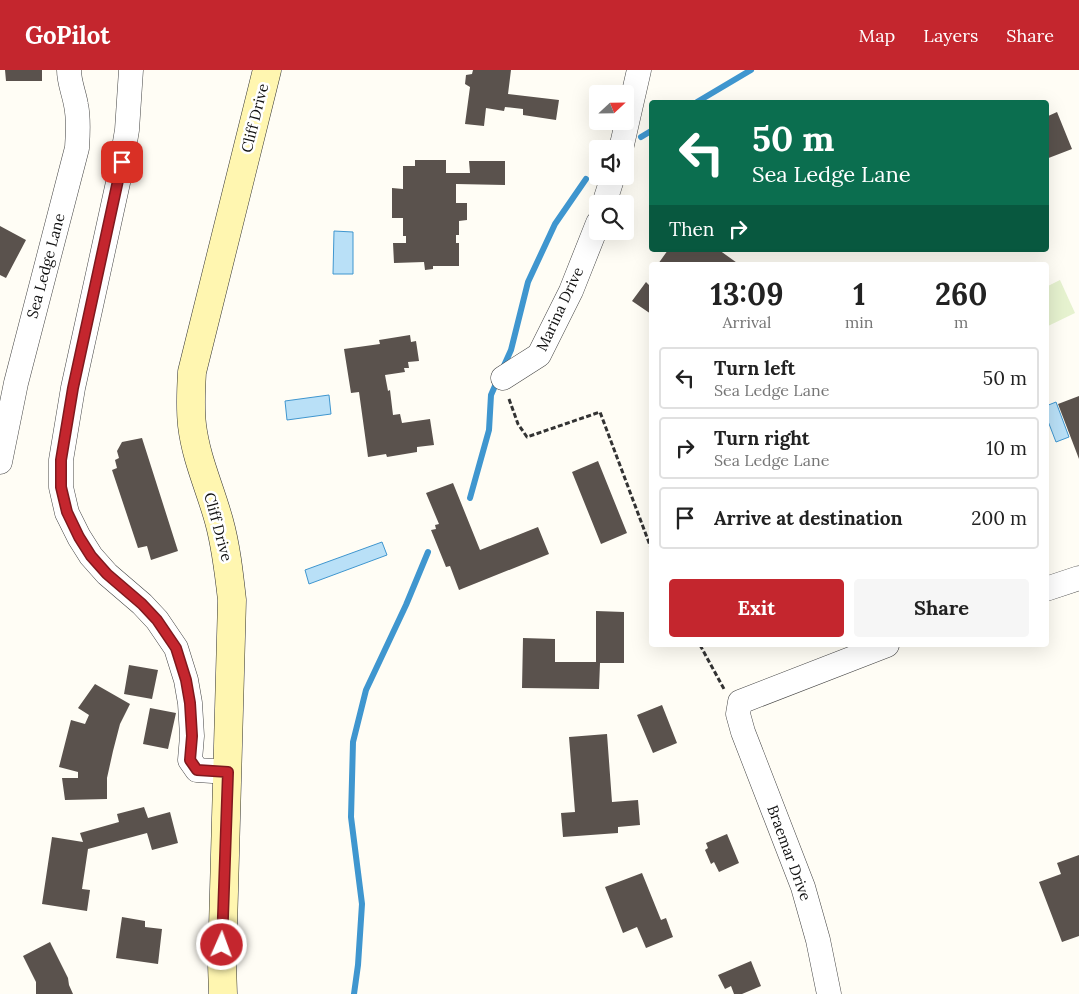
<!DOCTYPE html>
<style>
:root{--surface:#fff;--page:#f6f6f6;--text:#222;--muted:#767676;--line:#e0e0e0;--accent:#c4262e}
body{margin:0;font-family:Lora,serif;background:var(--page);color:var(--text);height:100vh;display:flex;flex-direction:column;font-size:19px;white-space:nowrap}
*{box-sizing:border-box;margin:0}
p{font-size:16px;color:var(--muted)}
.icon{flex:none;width:28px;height:28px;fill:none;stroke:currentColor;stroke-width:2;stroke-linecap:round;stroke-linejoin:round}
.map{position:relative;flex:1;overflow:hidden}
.panel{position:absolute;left:649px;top:192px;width:400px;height:385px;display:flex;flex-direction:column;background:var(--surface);border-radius:5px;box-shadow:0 5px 20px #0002}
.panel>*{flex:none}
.guide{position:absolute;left:649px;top:30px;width:400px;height:152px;border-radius:5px;box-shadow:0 5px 20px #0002;background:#0b6e4f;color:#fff;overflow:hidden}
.needle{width:32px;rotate:68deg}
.controls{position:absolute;left:589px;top:15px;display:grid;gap:10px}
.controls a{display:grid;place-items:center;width:45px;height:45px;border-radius:5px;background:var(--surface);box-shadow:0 5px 20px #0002;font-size:25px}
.pin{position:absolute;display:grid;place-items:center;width:42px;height:42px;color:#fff;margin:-21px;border-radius:10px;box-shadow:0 2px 8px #0006}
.me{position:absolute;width:55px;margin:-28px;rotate:2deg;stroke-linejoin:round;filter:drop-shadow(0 0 4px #0008)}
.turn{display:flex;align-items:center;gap:18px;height:105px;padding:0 20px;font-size:22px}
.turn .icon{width:65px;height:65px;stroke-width:2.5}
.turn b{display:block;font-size:35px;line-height:42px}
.then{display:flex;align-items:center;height:48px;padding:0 20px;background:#0003;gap:10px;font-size:19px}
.eta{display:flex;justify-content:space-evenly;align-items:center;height:85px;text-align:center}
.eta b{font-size:30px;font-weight:800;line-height:35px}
.primary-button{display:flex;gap:10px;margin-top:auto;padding:10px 20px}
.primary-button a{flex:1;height:58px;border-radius:5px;background:var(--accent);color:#fff;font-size:20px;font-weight:800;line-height:58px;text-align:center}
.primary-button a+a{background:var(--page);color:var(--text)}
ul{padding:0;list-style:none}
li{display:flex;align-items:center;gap:15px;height:62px;margin:0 10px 8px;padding:0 10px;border:2px solid var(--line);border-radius:5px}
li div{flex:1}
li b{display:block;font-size:19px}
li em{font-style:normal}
header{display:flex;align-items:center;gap:30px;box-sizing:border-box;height:70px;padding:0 25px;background:var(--accent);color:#fff}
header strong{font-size:24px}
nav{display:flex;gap:28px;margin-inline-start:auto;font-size:18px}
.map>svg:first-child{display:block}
</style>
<header>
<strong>GoPilot</strong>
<nav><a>Map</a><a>Layers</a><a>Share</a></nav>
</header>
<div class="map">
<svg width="1079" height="924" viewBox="0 0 1079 924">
<rect width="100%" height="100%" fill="#fffdf5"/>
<path fill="#e6f2cf" d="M1060 210 1075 243 1046 257V217Z"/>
<path fill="#b9e0f7" stroke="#3f96cf" d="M334 161 353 162V204H333Z
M329 325 331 344 287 350 285 331Z
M1056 332 1069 367 1056 372 1046 346V336Z
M382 472 387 485 309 514 305 500Z"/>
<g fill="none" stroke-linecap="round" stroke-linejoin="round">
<path stroke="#3f96cf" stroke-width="6" d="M697 32 751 0
M641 67 651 61
M502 300 511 280 528 212 555 154 586 109
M470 428 489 360 491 325 498 309
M354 924 358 895 362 834 351 747 353 672 366 620 406 535 428 482"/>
</g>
<path fill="#5a524d" d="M5 0H42V11H6Z
M473 0H511L508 24 559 30 556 50 523 45V39L505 37 504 41 486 38 484 56 465 54 470 17 465 14 466 5 472 4Z
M1057 42 1072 79 1046 89V47Z
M415 90H446V103H470L469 91H505V115L456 114V133H467V150L459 151V165H456V173H459V196H433V199L425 200 424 192 394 193 393 173H406V166H403V148H392V118L403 119V96H415Z
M0 156 26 170 6 208 0 205Z
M668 180H719L740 195H659L658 194Z
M646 212 651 217V244L632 231Z
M410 265 411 272 416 271 419 291 408 292 409 298H404L405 302 385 305 388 321 390 320 393 345 400 344 402 353 430 349 434 375 417 377V382L387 387 386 384 368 387 359 322 351 323 344 279 380 274 379 270Z
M1079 326V389L1058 334Z
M142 368 178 481 151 490 147 476 138 478 112 400 117 398 115 390 119 388 117 381 122 372Z
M598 391 627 463 601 474 572 402Z
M453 413 480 480 538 457 549 484 459 520 450 496 446 497 431 460 436 459 435 455 439 454 426 423Z
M596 541 624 542V593H600L599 619 522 618 523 568 555 569V592H596Z
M129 595 158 600 152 629 124 624Z
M95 614 130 634 120 654 113 681 107 708V729L65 730 62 708H78V702L59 697 71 650 85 654 89 645 78 638Z
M662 635 677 673 653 683 637 645Z
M150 638 176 643 168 679 143 674Z
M607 664 612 732 638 730 640 755 618 757V763L563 767 561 743 575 742 569 667Z
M144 737 148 748 170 742 178 773 152 780 147 763 88 779 82 819 90 820 87 841 42 834 52 767 83 772 80 763 119 752 117 744Z
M727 764 739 793 719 802 714 792 711 794 705 780 708 778 706 773Z
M1079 785V866L1062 872 1039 812 1061 804 1057 793Z
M642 803 661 850 666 848 673 867 646 878 637 857 623 863 605 817Z
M122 847 145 851V857L162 859 158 894 116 888Z
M50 872 68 908 69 915 73 924H36V912L23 886Z
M751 891 761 916 742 924H734L731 916 725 919 718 905Z"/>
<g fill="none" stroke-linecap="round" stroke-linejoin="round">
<defs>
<path id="street" d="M131 0 127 60 119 108 73 318 61 390V417L67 443 79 467 91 486 107 504 142 534 157 550 176 578 186 610 190 633 192 666 190 690 197 700 228 702
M621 79 639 0
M604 134 613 106
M503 308 539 285 571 221 598 153
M0 392 16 313 77 78C78 64 79 49 76 35 74 23 69 12 69 0
M1046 519 1079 508
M829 924 818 870 803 817 743 662 738 644 740 632 887 575"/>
<path id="secondary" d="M223 924 222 894 232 530C229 503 226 476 219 451 210 418 196 389 192 355 190 337 191 319 192 302L267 0"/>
</defs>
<use href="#street" stroke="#444" stroke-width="25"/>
<use href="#secondary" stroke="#333" stroke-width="29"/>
<path stroke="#333" stroke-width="3" stroke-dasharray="5 2.5" stroke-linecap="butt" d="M509 329 518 354 527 367 600 342 651 478
M700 575 724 619"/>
<use href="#street" stroke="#fff" stroke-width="24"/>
<use href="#secondary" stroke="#fff6b0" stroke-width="28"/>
</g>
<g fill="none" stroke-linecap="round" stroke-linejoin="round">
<defs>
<path id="route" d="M122 92 73 318 61 390V417L67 442 79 467 91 486 107 504 142 534 157 550 176 578 186 610 190 633 192 666 190 690 197 700 228 702 222 875"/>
</defs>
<use href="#route" stroke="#7f191e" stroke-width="12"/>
<use href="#route" stroke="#c4262e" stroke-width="9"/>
</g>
<g text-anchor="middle" stroke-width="5" stroke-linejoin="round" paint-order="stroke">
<g font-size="15" fill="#111" stroke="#fff">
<text transform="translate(255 48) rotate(-76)" y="5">Cliff Drive</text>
<text transform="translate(46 196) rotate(-75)" y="5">Sea Ledge Lane</text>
<text transform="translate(560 239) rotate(-65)" y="5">Marina Drive</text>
<text transform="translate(218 457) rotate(75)" y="5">Cliff Drive</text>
<text transform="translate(789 783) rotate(70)" y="5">Braemar Drive</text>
</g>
</g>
</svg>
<div class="controls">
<a><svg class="needle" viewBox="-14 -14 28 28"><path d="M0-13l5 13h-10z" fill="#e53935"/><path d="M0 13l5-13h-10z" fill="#767676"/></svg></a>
<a><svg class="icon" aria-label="sound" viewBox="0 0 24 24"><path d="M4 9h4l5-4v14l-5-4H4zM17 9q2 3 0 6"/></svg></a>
<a><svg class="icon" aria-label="search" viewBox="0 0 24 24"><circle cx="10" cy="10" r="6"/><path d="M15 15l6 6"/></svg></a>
</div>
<div class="pin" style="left:122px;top:92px;background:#d93025"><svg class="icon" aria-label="arrive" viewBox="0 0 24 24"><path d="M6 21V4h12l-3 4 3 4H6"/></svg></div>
<svg class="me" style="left:222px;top:875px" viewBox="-20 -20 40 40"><circle r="17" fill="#c4262e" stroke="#fff" stroke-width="3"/><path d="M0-11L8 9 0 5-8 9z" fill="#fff"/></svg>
<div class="guide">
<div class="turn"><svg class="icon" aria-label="left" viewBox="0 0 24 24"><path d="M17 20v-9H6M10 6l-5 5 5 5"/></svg><div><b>50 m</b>Sea Ledge Lane</div></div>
<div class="then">Then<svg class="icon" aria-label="right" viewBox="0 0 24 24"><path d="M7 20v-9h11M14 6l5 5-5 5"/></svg></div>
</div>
<section class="panel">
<div class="eta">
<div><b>13:09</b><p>Arrival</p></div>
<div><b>1</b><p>min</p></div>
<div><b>260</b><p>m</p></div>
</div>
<ul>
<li><svg class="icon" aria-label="left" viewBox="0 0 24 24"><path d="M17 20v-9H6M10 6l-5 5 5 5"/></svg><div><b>Turn left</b><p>Sea Ledge Lane</p></div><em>50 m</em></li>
<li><svg class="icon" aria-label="right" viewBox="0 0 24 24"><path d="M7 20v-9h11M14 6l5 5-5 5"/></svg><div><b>Turn right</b><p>Sea Ledge Lane</p></div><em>10 m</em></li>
<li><svg class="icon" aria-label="arrive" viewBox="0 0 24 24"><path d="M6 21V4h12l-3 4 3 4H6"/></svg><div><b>Arrive at destination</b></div><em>200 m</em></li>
</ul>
<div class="primary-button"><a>Exit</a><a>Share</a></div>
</section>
</div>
